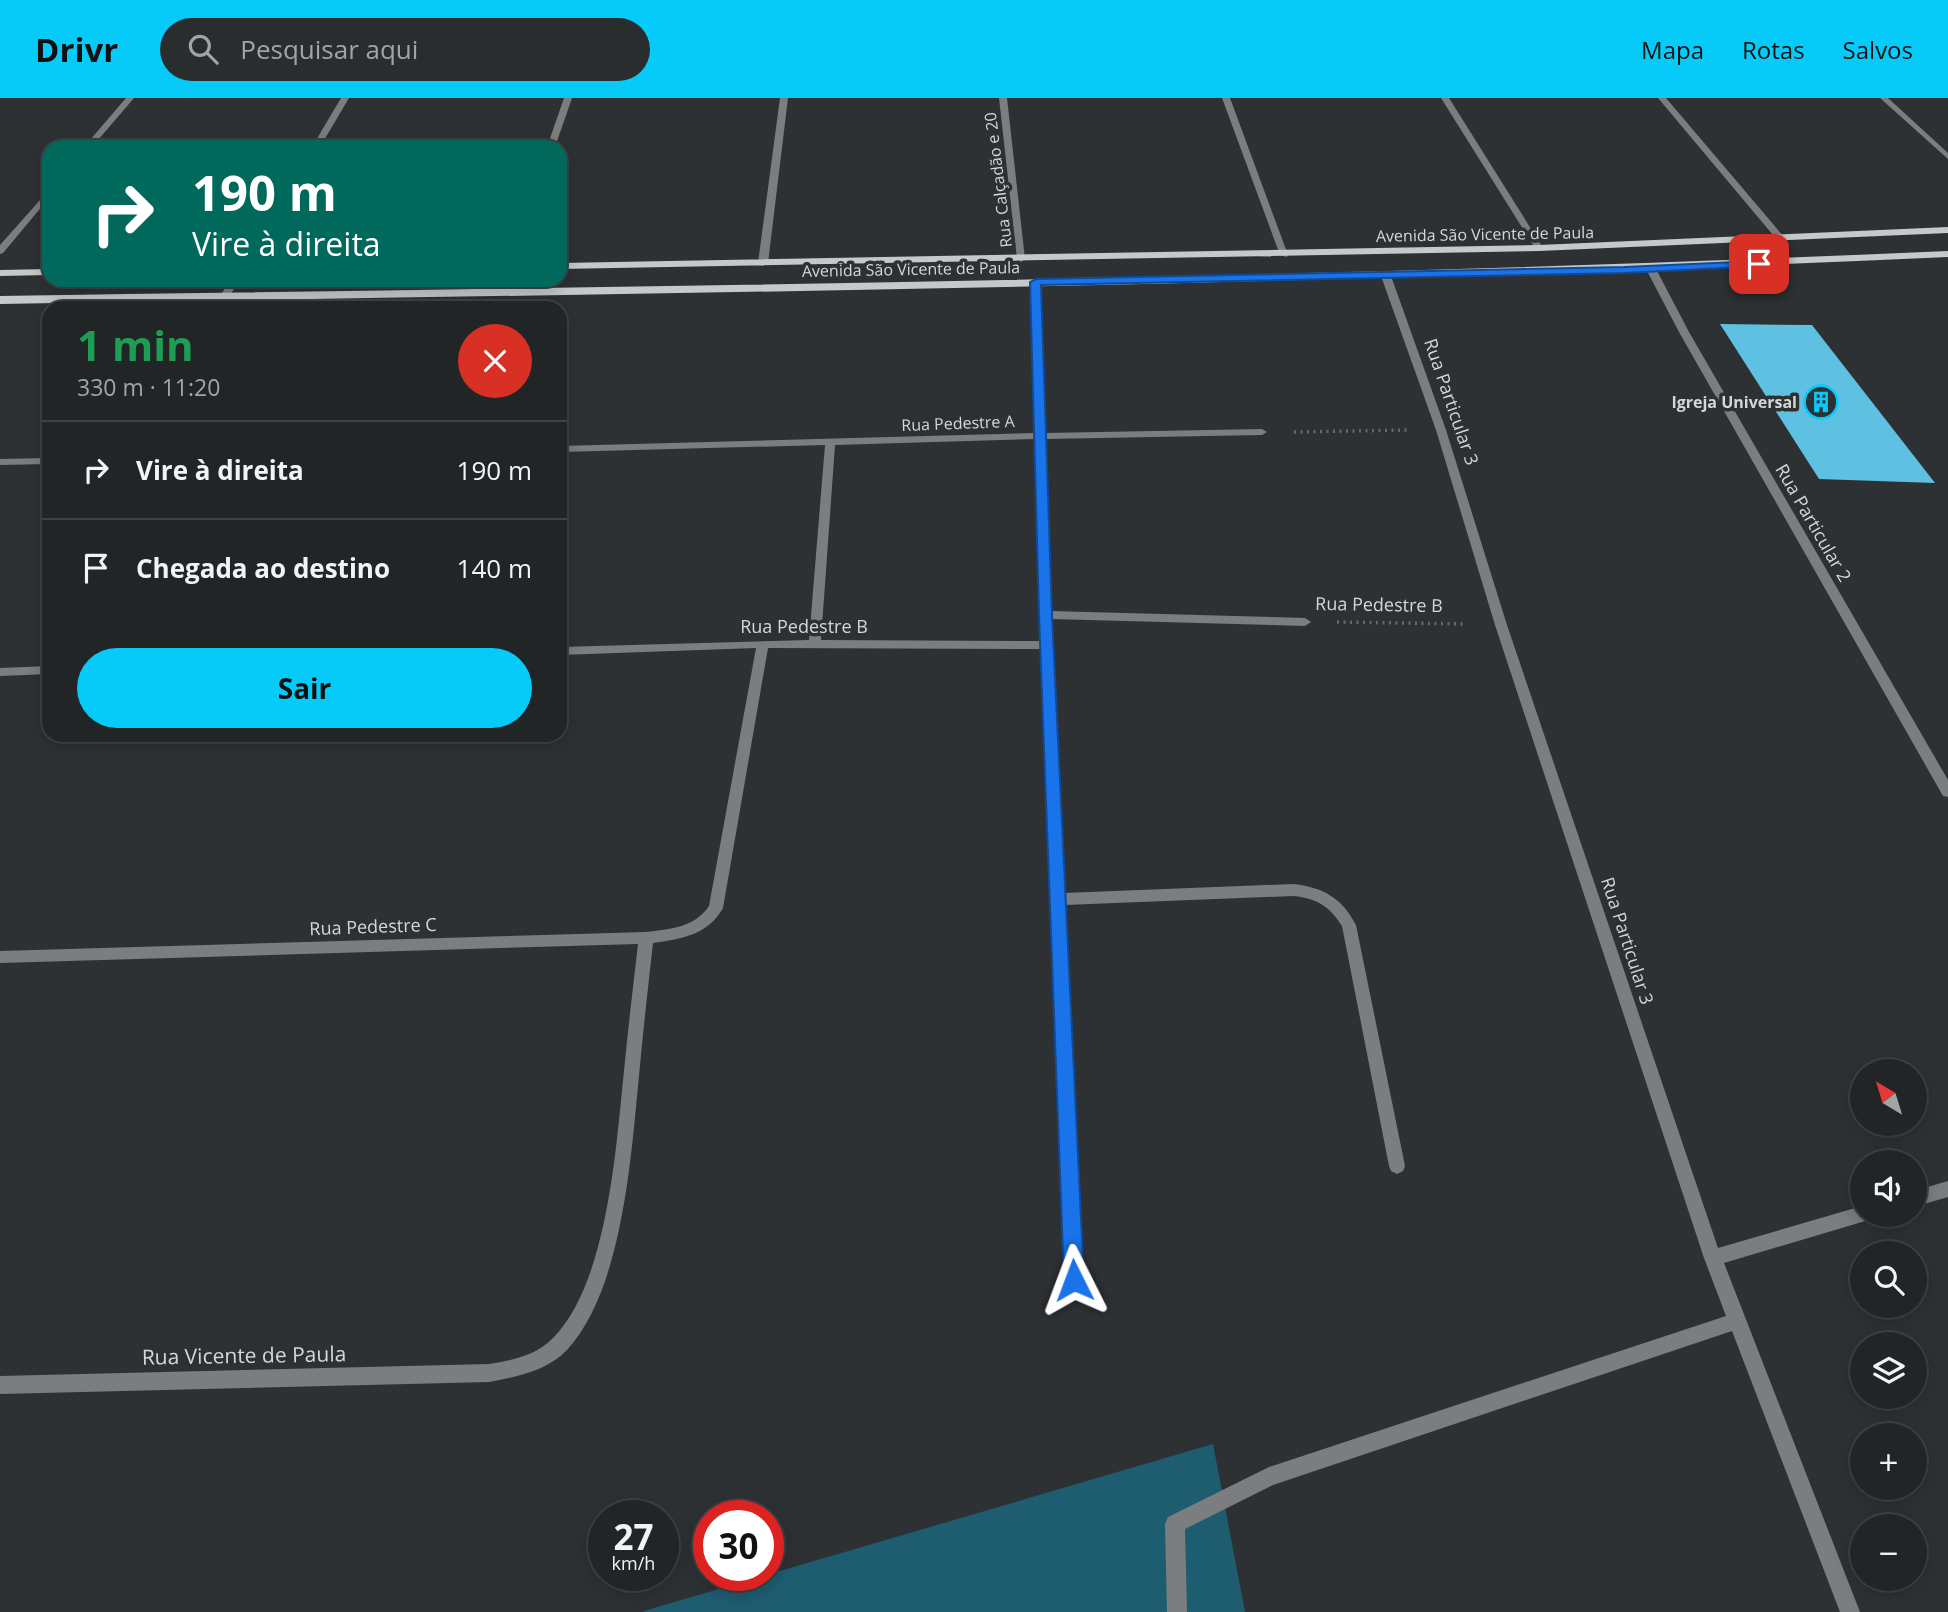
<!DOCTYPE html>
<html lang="pt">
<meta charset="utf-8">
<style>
:root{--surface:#222526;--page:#2a2d2e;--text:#f1f3f6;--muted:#a2a5a7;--line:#3f4243;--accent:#06cbf9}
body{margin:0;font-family:"Open Sans",sans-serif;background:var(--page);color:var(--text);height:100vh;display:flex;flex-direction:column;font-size:26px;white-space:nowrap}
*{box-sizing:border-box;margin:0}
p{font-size:23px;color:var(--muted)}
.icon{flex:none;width:38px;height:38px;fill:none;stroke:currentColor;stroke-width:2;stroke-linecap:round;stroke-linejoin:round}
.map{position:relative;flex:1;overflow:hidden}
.drawer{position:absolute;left:42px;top:203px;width:525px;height:441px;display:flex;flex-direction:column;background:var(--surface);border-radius:21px;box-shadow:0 4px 18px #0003,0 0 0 2px var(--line)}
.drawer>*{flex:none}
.guide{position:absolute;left:42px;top:42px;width:525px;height:147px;border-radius:21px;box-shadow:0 4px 18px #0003,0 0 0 2px var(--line);background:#00695c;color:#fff;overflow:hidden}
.needle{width:46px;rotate:322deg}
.fabs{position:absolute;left:1850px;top:961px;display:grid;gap:14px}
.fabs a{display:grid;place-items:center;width:77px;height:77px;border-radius:50%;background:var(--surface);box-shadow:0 4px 18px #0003,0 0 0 2px var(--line);font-size:35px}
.speed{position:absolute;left:588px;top:1402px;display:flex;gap:14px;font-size:35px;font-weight:700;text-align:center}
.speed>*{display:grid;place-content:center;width:91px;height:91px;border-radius:50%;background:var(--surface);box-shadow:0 4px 18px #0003,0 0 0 2px var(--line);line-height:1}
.speed small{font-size:18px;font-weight:400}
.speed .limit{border:10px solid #d22;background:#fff;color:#111}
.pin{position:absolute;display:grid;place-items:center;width:60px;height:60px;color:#fff;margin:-30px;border-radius:14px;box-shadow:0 4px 10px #0006}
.me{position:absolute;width:77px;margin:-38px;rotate:357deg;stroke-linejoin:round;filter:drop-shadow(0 0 5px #0008)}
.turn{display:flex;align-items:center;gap:24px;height:147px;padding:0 35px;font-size:32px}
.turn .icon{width:91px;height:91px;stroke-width:2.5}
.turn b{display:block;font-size:49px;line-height:60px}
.round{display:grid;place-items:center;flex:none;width:74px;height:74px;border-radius:37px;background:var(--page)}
.summary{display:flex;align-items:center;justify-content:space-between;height:119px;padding:0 35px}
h1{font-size:42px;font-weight:700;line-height:52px;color:#1e9e55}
.primary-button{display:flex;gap:14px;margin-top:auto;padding:14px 35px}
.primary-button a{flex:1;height:80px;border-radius:42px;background:var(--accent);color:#111;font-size:28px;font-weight:700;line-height:80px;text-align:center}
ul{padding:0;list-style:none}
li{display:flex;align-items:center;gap:21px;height:98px;padding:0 35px;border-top:2px solid var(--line)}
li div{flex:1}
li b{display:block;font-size:26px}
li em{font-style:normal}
header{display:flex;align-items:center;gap:42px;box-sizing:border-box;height:98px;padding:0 35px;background:var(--accent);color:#111}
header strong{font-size:33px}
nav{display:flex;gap:38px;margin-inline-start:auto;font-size:24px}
.search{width:490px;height:63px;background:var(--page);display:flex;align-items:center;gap:18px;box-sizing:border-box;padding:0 24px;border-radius:38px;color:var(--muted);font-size:26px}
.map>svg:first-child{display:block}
</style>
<header>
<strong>Drivr</strong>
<div class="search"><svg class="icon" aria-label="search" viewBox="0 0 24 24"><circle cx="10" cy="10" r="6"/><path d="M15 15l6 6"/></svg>Pesquisar aqui</div>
<nav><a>Mapa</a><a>Rotas</a><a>Salvos</a></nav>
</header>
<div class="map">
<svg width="1948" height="1514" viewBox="0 0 1948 1514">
<rect width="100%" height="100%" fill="#2e3133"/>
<path fill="#1e5d70" d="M1213 1346 1245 1514H644V1513Z"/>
<path fill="#5ec1e2" d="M1720 226 1812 227 1935 385 1819 381Z"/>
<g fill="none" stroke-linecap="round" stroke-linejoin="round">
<path stroke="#66686a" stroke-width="3.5" stroke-dasharray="2 4.5" stroke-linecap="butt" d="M1294 334 1408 332
M1337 524 1465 526"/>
<path fill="#7b7d7e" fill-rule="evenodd" d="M126 0H134L92 49H84Z
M341 0H349L320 49H312Z
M564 0H572L555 49H547Z
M780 0H788L768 165 763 168 758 165Z
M999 0H1007L1025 161 1021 164 1017 161Z
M1222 0H1230L1288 157 1287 159 1280 157Z
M1441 0H1449L1543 150 1542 152 1535 150Z
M1658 0H1666L1784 139V143H1778Z
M1880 0H1888L1948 55V61Z
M49 92V100L3 155 0 156V147Z
M1648 169 1656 171 1689 234 1948 682V699L1943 698 1679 234 1646 171Z
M1386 175 1391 178 1446 332 1507 527 1718 1150 1862 1108V1116H1870L1868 1122 1862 1124 1724 1165 1860 1514H1840L1732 1233 1273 1387 1185 1431 1187 1514H1167L1165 1426 1168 1419 1269 1369 1726 1218 1704 1160 1495 527 1436 332 1381 178Z
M1036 181 1041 184 1045 335 1262 331 1267 334 1262 337 1045 341 1051 513 1305 520 1311 524 1305 528 1051 521 1064 795 1294 786C1324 790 1342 800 1356 827L1405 1068 1403 1073 1397 1076 1391 1073 1389 1068 1342 828C1329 808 1318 801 1294 798L1065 807 1083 1182 1080 1188 1074 1191 1068 1188 1065 1182 1040 551 768 550 723 810C708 837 681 841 653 845 648 889 643 934 639 978 631 1058 623 1191 567 1252 547 1273 516 1279 489 1284L0 1296V1278L489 1266C512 1262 535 1258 552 1241 608 1186 616 1048 624 973 628 931 633 889 638 846L0 865V853L646 834C670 831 694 830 709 808L756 550 560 557V549L809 542 825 347 560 354V348L1035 335 1031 184ZM1035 341 1040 543 821 542 835 347Z
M230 182H240L228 200H222L220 198Z
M49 360V366L0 367V361Z
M49 568V576L0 578V570Z
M1948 1083V1099L1914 1109V1093Z"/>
<path fill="#c5c9ca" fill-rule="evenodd" d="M1948 129V135L1539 153 560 171V165L1539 147Z
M1948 153V159C1299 189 650 195 0 206V198C650 188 1299 182 1948 153Z
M49 171V177L0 178V172Z"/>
</g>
<path fill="#1a73e8" stroke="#114b97" stroke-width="2" d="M1759 163 1764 166 1762 168 1624 175 1041 187 1052 517 1084 1182 1081 1189 1074 1192 1067 1189 1064 1182 1039 517 1030 184 1036 181 1624 169Z"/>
<defs>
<symbol id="building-ring" viewBox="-11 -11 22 22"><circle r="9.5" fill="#2e3133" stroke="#06cbf9" stroke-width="1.5"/><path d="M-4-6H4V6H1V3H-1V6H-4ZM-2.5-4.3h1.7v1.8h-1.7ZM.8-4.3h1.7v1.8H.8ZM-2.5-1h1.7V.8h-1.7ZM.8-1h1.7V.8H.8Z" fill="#06cbf9"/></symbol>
</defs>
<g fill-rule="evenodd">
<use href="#building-ring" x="1802" y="285" width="38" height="38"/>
</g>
<g text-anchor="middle" stroke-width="7" stroke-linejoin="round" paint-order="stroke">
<g font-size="16" fill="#d4d6d7" stroke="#2e3133">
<text transform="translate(998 82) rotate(-97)" y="6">Rua Calçadão e 20</text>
<text transform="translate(1485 136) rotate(-1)" y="6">Avenida São Vicente de Paula</text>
<text transform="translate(911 171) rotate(-1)" y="6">Avenida São Vicente de Paula</text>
<text transform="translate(958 325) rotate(-2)" y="6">Rua Pedestre A</text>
</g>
<g font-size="16" font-weight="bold" fill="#d4d6d7" stroke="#2e3133" text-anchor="end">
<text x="1797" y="310">Igreja Universal</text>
</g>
<g font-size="18" fill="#d4d6d7" stroke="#2e3133">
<text transform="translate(1451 304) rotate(71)" y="6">Rua Particular 3</text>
<text transform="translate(1813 425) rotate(60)" y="6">Rua Particular 2</text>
<text transform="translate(1379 507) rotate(1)" y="6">Rua Pedestre B</text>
<text x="804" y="535">Rua Pedestre B</text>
<text transform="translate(373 829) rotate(-2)" y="6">Rua Pedestre C</text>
<text transform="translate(1627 843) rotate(72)" y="6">Rua Particular 3</text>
</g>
<g font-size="21" fill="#d4d6d7" stroke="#2e3133">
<text transform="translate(244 1258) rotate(-1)" y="7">Rua Vicente de Paula</text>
</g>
</g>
</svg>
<div class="fabs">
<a><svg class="needle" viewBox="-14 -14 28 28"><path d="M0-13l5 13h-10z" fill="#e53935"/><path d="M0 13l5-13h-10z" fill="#a2a5a7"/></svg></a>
<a><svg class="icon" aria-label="sound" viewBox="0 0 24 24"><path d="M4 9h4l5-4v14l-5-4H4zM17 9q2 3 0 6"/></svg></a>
<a><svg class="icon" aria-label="search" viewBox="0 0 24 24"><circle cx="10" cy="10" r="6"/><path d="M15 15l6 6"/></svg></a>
<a><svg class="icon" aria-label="layers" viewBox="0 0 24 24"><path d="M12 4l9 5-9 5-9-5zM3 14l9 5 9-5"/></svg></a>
<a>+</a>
<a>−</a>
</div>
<div class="speed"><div>27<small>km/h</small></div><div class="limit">30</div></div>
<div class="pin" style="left:1759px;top:166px;background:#d93025"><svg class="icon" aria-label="arrive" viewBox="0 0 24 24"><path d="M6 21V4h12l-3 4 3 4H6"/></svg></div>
<svg class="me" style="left:1074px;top:1182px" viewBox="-20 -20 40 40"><path d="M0-17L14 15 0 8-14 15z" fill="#1a73e8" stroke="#fff" stroke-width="4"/></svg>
<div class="guide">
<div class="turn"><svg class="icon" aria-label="right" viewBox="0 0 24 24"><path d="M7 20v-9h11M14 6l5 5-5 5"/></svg><div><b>190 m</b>Vire à direita</div></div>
</div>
<section class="drawer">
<div class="summary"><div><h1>1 min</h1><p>330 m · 11:20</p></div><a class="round" style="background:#d93025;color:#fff"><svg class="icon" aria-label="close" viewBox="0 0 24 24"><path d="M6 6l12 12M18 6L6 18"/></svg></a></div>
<ul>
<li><svg class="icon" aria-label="right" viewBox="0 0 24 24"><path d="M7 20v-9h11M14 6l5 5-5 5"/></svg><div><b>Vire à direita</b></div><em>190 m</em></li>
<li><svg class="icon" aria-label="arrive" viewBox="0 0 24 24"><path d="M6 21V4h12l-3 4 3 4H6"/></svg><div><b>Chegada ao destino</b></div><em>140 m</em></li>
</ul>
<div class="primary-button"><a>Sair</a></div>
</section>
</div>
